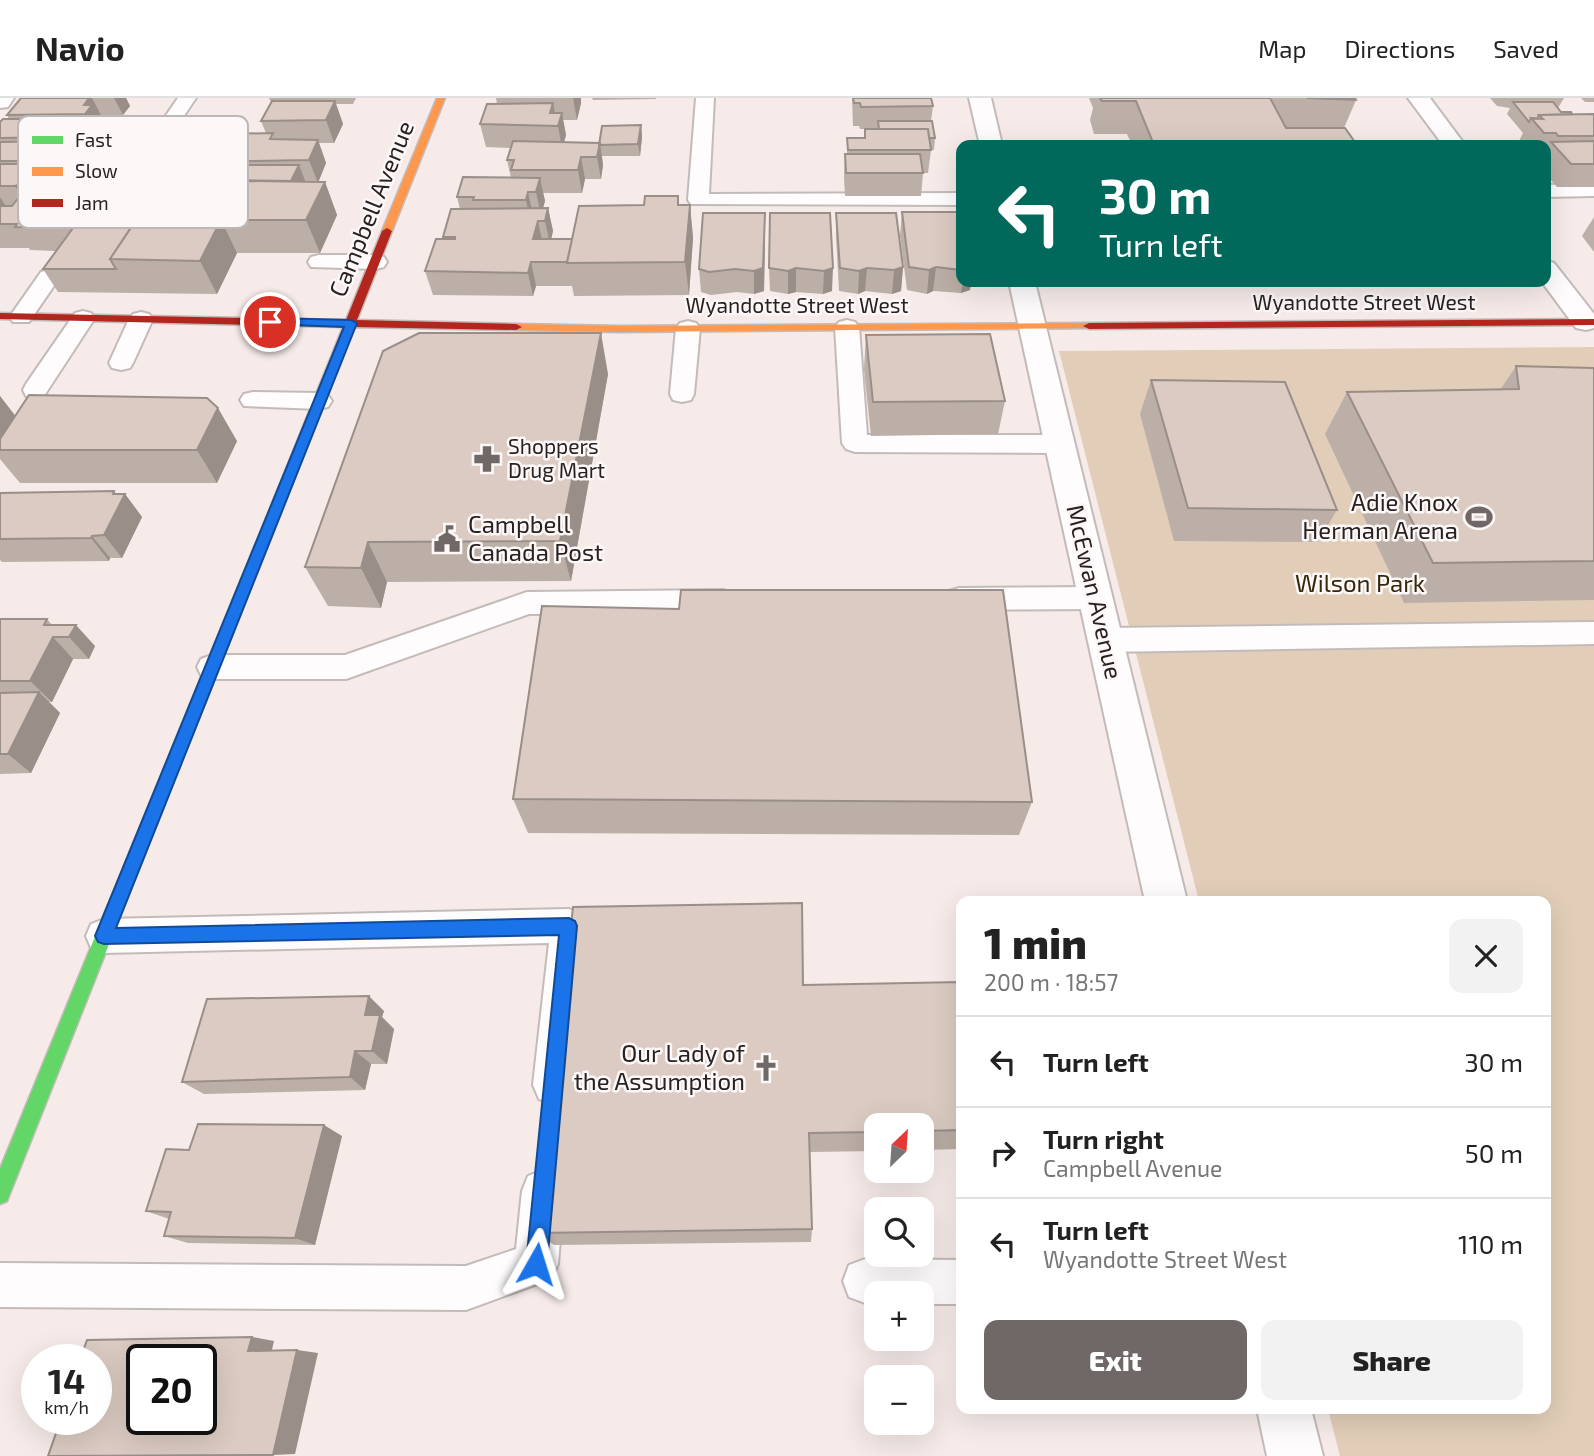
<!DOCTYPE html>
<meta charset="utf-8">
<style>
:root{--surface:#fff;--page:#f2f2f2;--text:#222;--muted:#767676;--line:#e0e0e0;--accent:#706866}
body{margin:0;font-family:"Exo 2",sans-serif;background:var(--page);color:var(--text);height:100vh;display:flex;flex-direction:column;font-size:26px;white-space:nowrap}
*{box-sizing:border-box;margin:0}
p{font-size:23px;color:var(--muted)}
.icon{flex:none;width:38px;height:38px;fill:none;stroke:currentColor;stroke-width:2;stroke-linecap:round;stroke-linejoin:round}
.map{position:relative;flex:1;overflow:hidden}
.details{position:absolute;left:956px;top:798px;width:595px;height:518px;display:flex;flex-direction:column;background:var(--surface);border-radius:14px;box-shadow:0 7px 28px #0002}
.details>*{flex:none}
.banner{position:absolute;left:956px;top:42px;width:595px;height:147px;border-radius:14px;box-shadow:0 7px 28px #0002;background:#00695c;color:#fff;overflow:hidden}
.needle{width:46px;rotate:25deg}
.tools{position:absolute;left:864px;top:1015px;display:grid;gap:14px}
.tools a{display:grid;place-items:center;width:70px;height:70px;border-radius:14px;background:var(--surface);box-shadow:0 7px 28px #0002;font-size:35px}
.speed{position:absolute;left:21px;top:1246px;display:flex;gap:14px;font-size:35px;font-weight:700;text-align:center}
.speed>*{display:grid;place-content:center;width:91px;height:91px;border-radius:50%;background:var(--surface);box-shadow:0 7px 28px #0002;line-height:1}
.speed small{font-size:18px;font-weight:400}
.speed .limit{border:4px solid #111;border-radius:10px;background:#fff;color:#111}
.pin{position:absolute;display:grid;place-items:center;width:60px;height:60px;color:#fff;margin:-30px;border:4px solid #fff;border-radius:50%;box-shadow:0 2px 7px #0007}
.me{position:absolute;width:77px;margin:-38px;rotate:6deg;stroke-linejoin:round;filter:drop-shadow(0 0 5px #0008)}
.turn{display:flex;align-items:center;gap:24px;height:147px;padding:0 28px;font-size:32px}
.turn .icon{width:91px;height:91px;stroke-width:2.5}
.turn b{display:block;font-size:49px;line-height:60px}
.round{display:grid;place-items:center;flex:none;width:74px;height:74px;border-radius:14px;background:var(--page)}
.summary{display:flex;align-items:center;justify-content:space-between;height:119px;padding:0 28px}
h1{font-size:42px;font-weight:800;line-height:52px}
.primary-button{display:flex;gap:14px;margin-top:auto;padding:14px 28px}
.primary-button a{flex:1;height:80px;border-radius:14px;background:var(--accent);color:#fff;font-size:28px;font-weight:800;line-height:80px;text-align:center}
.primary-button a+a{background:var(--page);color:var(--text)}
ul{padding:0;list-style:none}
li{display:flex;align-items:center;gap:21px;height:91px;padding:0 28px;border-top:2px solid var(--line)}
li div{flex:1}
li b{display:block;font-size:26px}
li em{font-style:normal}
header{display:flex;align-items:center;gap:42px;box-sizing:border-box;height:98px;padding:0 35px;background:var(--surface);border-bottom:2px solid var(--line)}
header strong{font-size:33px}
nav{display:flex;gap:38px;margin-inline-start:auto;font-size:24px}
.map>svg:first-child{display:block}
</style>
<header>
<strong>Navio</strong>
<nav><a>Map</a><a>Directions</a><a>Saved</a></nav>
</header>
<div class="map">
<svg width="1594" height="1358" viewBox="0 0 1594 1358">
<rect width="100%" height="100%" fill="#f6ebe9"/>
<path fill="#e2ceb8" d="M1594 249V1358H1340L1328 1311H1545V803H1199L1059 253Z"/>
<g fill="none" stroke-linecap="round" stroke-linejoin="round">
<defs>
<path id="lane" d="M178 0H196L121 111 86 123 0 122V110L84 111 107 103Z
M696 0H714L709 96 961 95V107L691 106 688 102Z
M1594 86V98L1545 99V87Z
M319 157H376L384 159 387 164 384 169 376 171 311 169 308 164 311 159Z
M49 172 57 174 60 179 29 224H13L9 219 13 214 41 174Z
M83 213 91 215 95 220 44 298 35 300 26 298 23 292 26 286 75 215Z
M141 214 149 216 153 221 133 265 130 270 121 272 112 270 109 265 129 221 133 216Z
M847 222 855 224 859 229 867 337H1060L1069 340 1073 346 1069 352 1060 355 855 354 846 351 842 345 835 229 839 224Z
M688 223 696 225 700 230 694 296 691 302 682 304 673 302 670 296 676 230 680 225Z
M253 294 319 295 328 297 332 303 328 309 319 311 244 308 240 302 244 296Z
M1096 489 1106 492 1111 500 1106 508 1096 511 959 512 949 509 944 501 949 493 959 490Z
M723 492 733 495 738 503 733 511 723 514 529 516 346 581H212L201 577 197 569 201 561 212 557H345L527 494Z
M1594 524V546L1106 554 1095 550 1091 542 1095 534 1106 530Z
M569 811 582 816 587 828 573 987 567 1001 553 1007 539 1001 533 987 549 845 104 855 91 850 86 838 91 826 104 821Z
M543 1072 558 1078 564 1093 558 1166 551 1181 466 1212 0 1209V1165L466 1168 516 1151 522 1093 528 1078Z
M865 1161 961 1162V1206H922V1195H877V1205H865L849 1199 843 1183 849 1167Z"/>
<path id="street" d="M0 0H14L8 9 0 10Z
M969 0H991L1002 47H980Z
M1408 0H1430L1465 47H1443Z
M1545 162 1554 165 1594 216V230L1586 232 1576 230 1542 184H1545Z
M1009 184H1035L1187 803H1145Z
M1257 1311H1311L1323 1358H1267Z"/>
<path id="fast" d="M132 761 138 763 140 768 7 1103 0 1106V1071L124 768 126 763Z"/>
<path id="slow" d="M437 0H445L392 133 383 135 382 133Z
M1089 225 1095 228 1093 230 621 234 516 232 510 229 516 226 621 228Z
M286 382 292 386 140 768 138 773 132 775 126 773 124 768 280 386Z"/>
<path id="jam" d="M387 130 392 133 357 222 516 226 522 229 516 232 354 229 292 386 286 390 280 386 343 229 0 221V215L346 222 382 133Z
M1594 221V227L1089 231 1083 228 1089 225Z"/>
</defs>
<use href="#lane" stroke="#c3bbb9" stroke-width="4"/>
<use href="#street" stroke="#c3bbb9" stroke-width="4"/>
<use href="#fast" stroke="#c3bbb9" stroke-width="3"/>
<use href="#slow" stroke="#c3bbb9" stroke-width="3"/>
<use href="#jam" stroke="#c3bbb9" stroke-width="3"/>
<use href="#lane" fill="#fefcfc" fill-rule="evenodd"/>
<use href="#street" fill="#fefcfc" fill-rule="evenodd"/>
<use href="#fast" fill="#63d668" fill-rule="evenodd"/>
<use href="#slow" fill="#ff974d" fill-rule="evenodd"/>
<use href="#jam" fill="#b3261e" fill-rule="evenodd"/>
</g>
<path fill="#bcafa7" d="M21 0H126L130 8 123 17 101 18 103 21 101 23 104 29 98 39H82L84 43 82 46 86 52 78 61 67 62 75 75 66 86H45L51 97 49 99H151L156 92H143L136 80 196 60 181 83H217L208 64 266 35 261 23 271 4 269 0H356L353 6H336L343 26 334 45H319L326 65 318 84H325L337 117 320 155H237L217 196 58 194 43 171 56 153 30 152 29 150H0V24L9 21 7 17Z
M496 0H581V5L577 22H563L566 37 564 44 599 45 641 27 642 39 640 58H602L603 67 601 81H585L582 95H543L545 103 543 110H548L553 133 551 141H572L644 107 678 98 679 107H690L693 140 689 197 574 198 572 188H536L533 198 433 197 425 173 443 141V139L460 111 457 99 511 80 507 62 511 50 486 49 480 26 497 6Z
M592 0H656V1L593 2Z
M852 0H931L933 8 931 23 935 40 934 52H931L928 75H923L921 98H845L844 79 845 56H847V40H864L865 31H860L859 28H853Z
M1089 0H1355L1356 2 1344 30 1357 47H1132L1127 36H1094L1090 22 1093 10Z
M1490 0H1564L1558 10 1561 14 1572 16H1594V89H1557L1545 75V47H1522L1519 43 1523 35 1507 16 1510 10 1497 8Z
M1581 0H1594V4H1585Z
M902 114H960L961 184H971L970 192 961 195 933 193 927 196 907 192 900 137Z
M765 115V139L764 193 754 196 737 194 711 197 701 194 699 171Z
M830 115 832 193 823 196 796 194 788 196 770 193 769 170Z
M836 115 903 169 901 193 892 196 865 193 858 196 839 193 836 138Z
M1594 119V154L1582 138Z
M866 237 1005 303 998 336 871 338 864 271Z
M1516 268 1594 270V502L1404 505 1325 336 1347 294 1500 292Z
M608 276 571 483 387 484 381 510 328 508 305 469Z
M1151 282 1337 412 1318 444 1174 443 1140 316Z
M0 298 15 318 237 343 217 385H20L0 361Z
M0 395 125 396 142 419 122 460H110L109 463 2 464 0 462Z
M679 511 1032 704 1019 737 528 735 513 701Z
M0 521H47L52 527 95 548 89 561H73L52 604H49L60 615 31 675 0 676Z
M961 884V1051L922 1052V1027H877V1053L810 1054 812 1131 811 1144 554 1147 536 1135 803 887Z
M384 913 382 919 394 931 387 966H371L365 992 204 996 182 984Z
M342 1038 315 1147 188 1145 164 1138 169 1121 146 1113 189 1052Z"/>
<path fill="#998e88" d="M89 0H92L103 21 101 23 104 29 98 39 85 16 84 7Z
M114 0H126L130 8 123 17Z
M573 0H581V5L577 22Z
M335 3 343 26 334 45 326 22Z
M553 5 557 27 550 15Z
M562 15 566 37 562 51 558 28Z
M72 21 84 43 82 46 86 52 78 61 65 39V29Z
M641 27 642 39 640 58 638 46Z
M318 42 326 65 318 85 309 62Z
M54 43 60 54 61 52 75 75 66 86 47 52Z
M600 45 603 67 601 81 597 59Z
M190 48 196 60 175 92 169 80Z
M581 59 585 81 582 95 578 72Z
M32 66 51 97 44 105 29 111 15 88Z
M299 67 308 90 288 89Z
M540 80 545 103 541 117 536 94Z
M325 84 337 117 320 155 306 122Z
M528 94 533 117 531 125 526 102Z
M0 99 15 122 0 119Z
M690 107 693 140 689 197 685 164Z
M548 110 553 133 550 146 545 123Z
M765 115V139L764 193 754 196V173Z
M221 122 237 155 217 196 200 163Z
M538 123 543 147 533 141Z
M531 164 536 188 533 198 528 175Z
M903 169 901 193 892 196 894 172Z
M936 169 933 193 927 196 929 172Z
M796 170V194L788 196V173Z
M833 170 832 193 823 196 824 173Z
M867 170 865 193 858 196 859 173Z
M963 184H971L970 192 961 195Z
M601 235 608 276 571 483 560 443Z
M0 298 17 320 0 343Z
M218 310 237 343 217 385 197 352Z
M114 393 121 403 125 396 142 419 122 460 104 437Z
M92 438 110 460 109 463 91 440Z
M368 444 387 484 381 510 361 470Z
M76 527 95 548 89 561 69 539Z
M53 539 73 561 52 604 30 583Z
M39 594 60 615 31 675 8 656Z
M369 898 384 913 382 919 394 931 387 966 372 953 365 917Z
M355 953 371 966 365 992 350 979Z
M324 1027 342 1038 315 1147 295 1140Z
M252 1239 274 1243 271 1256 248 1253Z
M297 1252 318 1255 295 1356 273 1357Z"/>
<path fill="#dbcbc2" stroke="#998e88" stroke-width="2" fill-rule="evenodd" d="M21 0H89L84 7H92L85 16 7 17Z
M853 0H931L933 8 861 9 860 5H854Z
M1100 0H1270L1286 30H1345L1357 47H1154L1136 3H1102Z
M1307 0H1355L1356 2Z
M272 3H335L326 22 261 23Z
M1513 4H1553L1561 14H1571L1572 16 1539 17 1537 21 1531 20 1529 24Z
M553 5 550 15H562L558 28 480 26 487 6Z
M1594 16V38H1558L1556 35H1544L1531 20 1543 21 1539 17Z
M3 21H72L65 29H73L65 39 0 40V24Z
M878 23H932L935 40H929L928 31H879Z
M641 27 638 46 599 47 602 28Z
M865 31H928L931 52H848L847 40H865Z
M273 35 270 41 318 42 309 62 208 64 224 36Z
M54 43 47 52H61L53 63H0V44Z
M513 43 600 45 597 59H581L578 72H511L514 62H507Z
M1594 43V66H1571L1551 44Z
M845 56H920L923 75H846Z
M0 66H32L25 74H37L30 82 15 88H0Z
M239 67H299L291 83 218 82 222 74H236Z
M463 79 540 80 536 94H528L526 102H473L474 99H457Z
M163 82 325 84 306 122H221L200 163 110 161Z
M645 98H678V107H690L685 164 567 165 579 108 644 107Z
M19 99H151L110 161 116 171H43L73 130 15 129 17 126H0V108H12Z
M548 110 545 123H538L533 141H572L567 164H531L528 175 425 173 436 141H455V139H443L451 111Z
M902 114H960L961 172 936 169 929 172 909 169Z
M703 115H765L763 170 754 173 735 171 709 174 699 171Z
M770 115H830L833 170 824 173 796 170 788 173 769 170Z
M836 115H896L903 169 894 172 867 170 859 173 840 170Z
M419 235H601L560 443 368 444 361 470 305 469 383 253Z
M990 236 1005 303 873 304 866 237Z
M1516 268 1594 270V463L1433 465 1347 294 1519 291Z
M1151 282 1285 284 1337 412 1188 410Z
M29 297 207 300 218 310 197 352H0V341Z
M114 393 113 396H125L104 437 92 438 91 440 0 441V395Z
M681 492H1003L1032 704 513 701 542 508 679 511Z
M0 521H47L44 527H76L69 539H53L30 583H0Z
M39 594 8 656H0V595Z
M802 805 803 887 961 884V1032L922 1033V1027H877V1034L809 1035 812 1131 536 1135 573 809Z
M369 898 365 917H380L372 953H355L350 979 182 984 207 901Z
M198 1026 324 1027 295 1140 164 1138 171 1114 146 1113 166 1051 189 1052Z
M252 1239 248 1253 297 1252 273 1357 48 1358 61 1321H96V1262H80L87 1242ZM142 1262H201V1321H142Z"/>
<path fill="#1a73e8" stroke="#114b97" stroke-width="2" d="M270 220 351 222 357 225 116 830 569 820 575 823 577 828 547 1166 543 1174 536 1177 529 1174 526 1166 559 837 104 846 98 844 95 838 344 229 266 226 264 224Z"/>
<defs>
<symbol id="pharmacy-bare" viewBox="-9 -9 18 18"><path d="M-2-6h4v4h4v4h-4v4h-4v-4h-4v-4h4Z" fill="#706866" stroke="#fdf8f8" stroke-width="2.5" paint-order="stroke"/></symbol>
<symbol id="stadium-bare" viewBox="-9 -9 18 18"><path d="M0-5a6.5 5 0 1 0 0 10a6.5 5 0 1 0 0-10ZM-3.5-1.8h7v3.6h-7Z" fill="#706866" stroke="#fdf8f8" stroke-width="2.5" paint-order="stroke"/></symbol>
<symbol id="civic-bare" viewBox="-9 -9 18 18"><path d="M-.6-6.5H3V-4.5H.6V-3L4-1V1h2V6H-6V1h2V-1L-.6-3ZM-1.2 2.5V6h2.4V2.5Z" fill="#706866" stroke="#fdf8f8" stroke-width="2.5" paint-order="stroke"/></symbol>
<symbol id="church-bare" viewBox="-9 -9 18 18"><path d="M-1.2-6h2.4v3.5h3.3v2.4h-3.3V6h-2.4V-.1h-3.3v-2.4h3.3Z" fill="#706866" stroke="#fdf8f8" stroke-width="2.5" paint-order="stroke"/></symbol>
</defs>
<g fill-rule="evenodd">
<use href="#pharmacy-bare" x="468" y="342" width="38" height="38"/>
<use href="#stadium-bare" x="1460" y="400" width="38" height="38"/>
<use href="#civic-bare" x="428" y="422" width="38" height="38"/>
<use href="#church-bare" x="747" y="951" width="38" height="38"/>
</g>
<g text-anchor="middle" stroke-width="5" stroke-linejoin="round" paint-order="stroke">
<g font-size="21" fill="#282120" stroke="#fdf8f8">
<text x="1364" y="212">Wyandotte Street West</text>
<text x="797" y="215">Wyandotte Street West</text>
</g>
<g font-size="21" fill="#282120" stroke="#fdf8f8" text-anchor="start">
<text x="508" y="356">Shoppers<tspan x="508" dy="24">Drug Mart</tspan></text>
</g>
<g font-size="24" fill="#282120" stroke="#fdf8f8">
<text transform="translate(372 111) rotate(-68)" y="8">Campbell Avenue</text>
<text transform="translate(1094 494) rotate(77)" y="8">McEwan Avenue</text>
</g>
<g font-size="24" fill="#282120" stroke="#fdf8f8" text-anchor="end">
<text x="1458" y="413">Adie Knox<tspan x="1458" dy="28">Herman Arena</tspan></text>
<text x="468" y="435" text-anchor="start">Campbell<tspan x="468" dy="28">Canada Post</tspan></text>
<text x="745" y="964">Our Lady of<tspan x="745" dy="28">the Assumption</tspan></text>
</g>
<g font-size="24" fill="#36260a" stroke="#fdf8f8">
<text x="1360" y="494">Wilson Park</text>
</g>
</g>
<rect x="18" y="18" width="230" height="112" rx="10" fill="#fdf8f8" stroke="#bdb8b7" stroke-width="2"/>
<rect x="32" y="38" width="31" height="8" fill="#63d668"/>
<rect x="32" y="69" width="31" height="9" fill="#ff974d"/>
<rect x="32" y="101" width="31" height="8" fill="#b3261e"/>
<g font-size="19" fill="#282120">
<text x="75" y="49">Fast</text>
<text x="75" y="80">Slow</text>
<text x="75" y="112">Jam</text>
</g>
</svg>
<div class="tools">
<a><svg class="needle" viewBox="-14 -14 28 28"><path d="M0-13l5 13h-10z" fill="#e53935"/><path d="M0 13l5-13h-10z" fill="#767676"/></svg></a>
<a><svg class="icon" aria-label="search" viewBox="0 0 24 24"><circle cx="10" cy="10" r="6"/><path d="M15 15l6 6"/></svg></a>
<a>+</a>
<a>−</a>
</div>
<div class="speed"><div>14<small>km/h</small></div><div class="limit">20</div></div>
<div class="pin" style="left:270px;top:224px;background:#d93025"><svg class="icon" aria-label="arrive" viewBox="0 0 24 24"><path d="M6 21V4h12l-3 4 3 4H6"/></svg></div>
<svg class="me" style="left:536px;top:1166px" viewBox="-20 -20 40 40"><path d="M0-17L14 15 0 8-14 15z" fill="#1a73e8" stroke="#fff" stroke-width="4"/></svg>
<div class="banner">
<div class="turn"><svg class="icon" aria-label="left" viewBox="0 0 24 24"><path d="M17 20v-9H6M10 6l-5 5 5 5"/></svg><div><b>30 m</b>Turn left</div></div>
</div>
<section class="details">
<div class="summary"><div><h1>1 min</h1><p>200 m · 18:57</p></div><a class="round"><svg class="icon" aria-label="close" viewBox="0 0 24 24"><path d="M6 6l12 12M18 6L6 18"/></svg></a></div>
<ul>
<li><svg class="icon" aria-label="left" viewBox="0 0 24 24"><path d="M17 20v-9H6M10 6l-5 5 5 5"/></svg><div><b>Turn left</b></div><em>30 m</em></li>
<li><svg class="icon" aria-label="right" viewBox="0 0 24 24"><path d="M7 20v-9h11M14 6l5 5-5 5"/></svg><div><b>Turn right</b><p>Campbell Avenue</p></div><em>50 m</em></li>
<li><svg class="icon" aria-label="left" viewBox="0 0 24 24"><path d="M17 20v-9H6M10 6l-5 5 5 5"/></svg><div><b>Turn left</b><p>Wyandotte Street West</p></div><em>110 m</em></li>
</ul>
<div class="primary-button"><a>Exit</a><a>Share</a></div>
</section>
</div>
